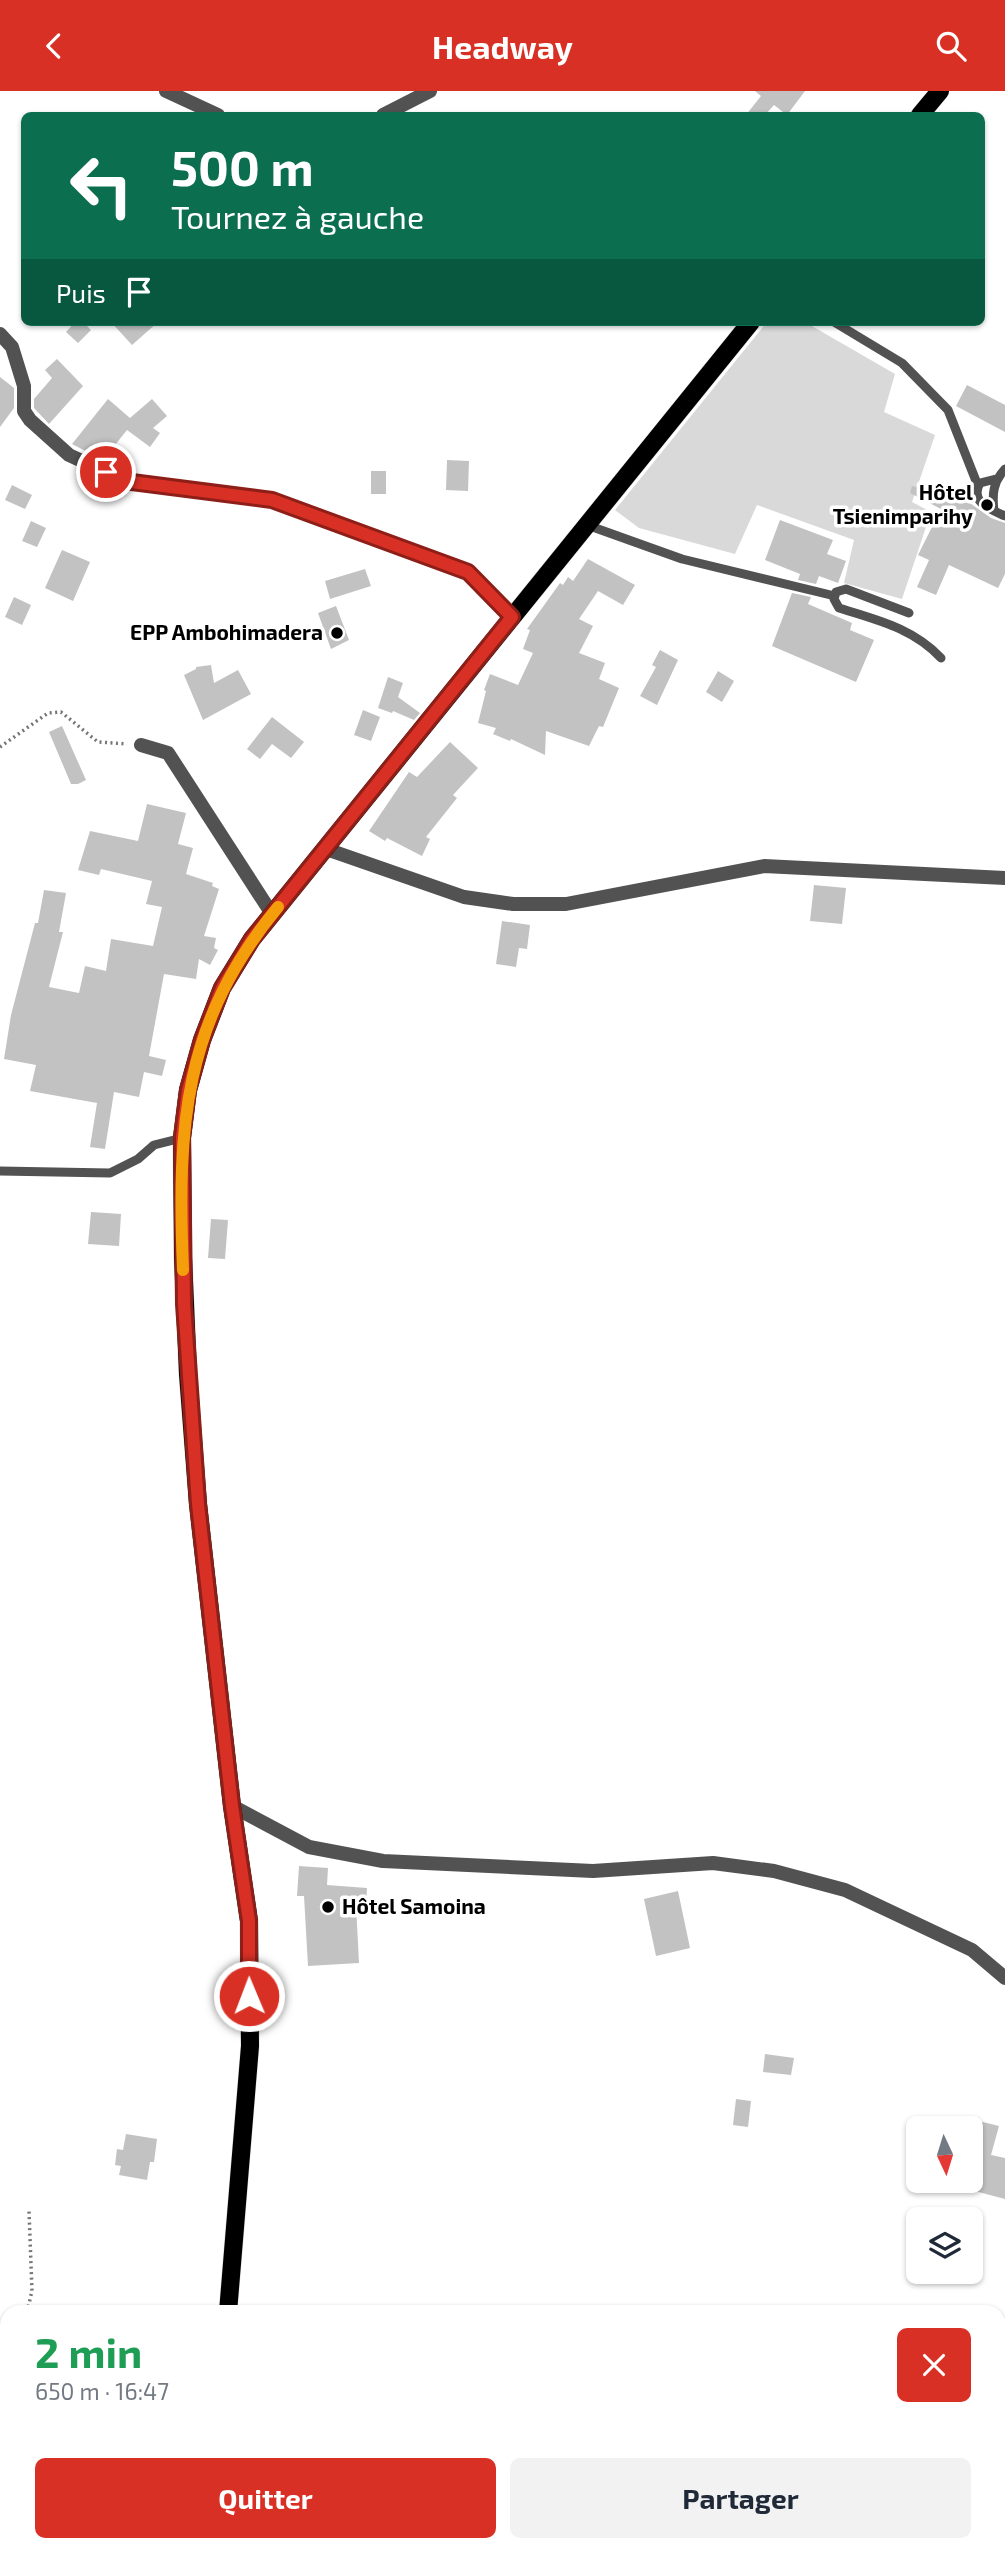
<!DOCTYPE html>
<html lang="fr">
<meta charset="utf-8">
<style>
:root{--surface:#fff;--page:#f2f2f3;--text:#1f2937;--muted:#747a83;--accent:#d93025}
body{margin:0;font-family:"Exo 2",sans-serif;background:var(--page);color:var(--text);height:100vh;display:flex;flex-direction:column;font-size:26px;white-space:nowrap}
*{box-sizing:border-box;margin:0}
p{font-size:23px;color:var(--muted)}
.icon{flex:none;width:38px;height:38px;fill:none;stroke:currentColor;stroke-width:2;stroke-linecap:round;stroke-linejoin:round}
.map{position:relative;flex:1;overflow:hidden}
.drawer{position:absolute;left:0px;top:2214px;width:1006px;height:247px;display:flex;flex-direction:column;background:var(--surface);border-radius:21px 21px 0 0;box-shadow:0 2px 5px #0004}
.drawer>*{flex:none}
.banner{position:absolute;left:21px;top:21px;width:964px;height:214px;border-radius:10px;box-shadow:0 2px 5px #0004;background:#0b6e4f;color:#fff;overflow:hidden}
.needle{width:46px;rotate:176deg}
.buttons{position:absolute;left:906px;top:2025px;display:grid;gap:14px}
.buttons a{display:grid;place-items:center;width:77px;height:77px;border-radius:10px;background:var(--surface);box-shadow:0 2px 5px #0004;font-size:35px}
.pin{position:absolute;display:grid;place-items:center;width:60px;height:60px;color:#fff;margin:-30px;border:4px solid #fff;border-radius:50%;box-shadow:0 2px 7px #0007}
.me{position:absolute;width:77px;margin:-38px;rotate:359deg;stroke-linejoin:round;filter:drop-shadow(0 0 5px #0008)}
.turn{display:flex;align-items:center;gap:24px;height:147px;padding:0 35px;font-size:32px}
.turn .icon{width:91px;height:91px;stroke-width:2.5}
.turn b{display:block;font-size:49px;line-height:60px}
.then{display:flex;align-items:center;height:66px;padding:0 35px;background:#0003;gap:14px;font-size:26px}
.round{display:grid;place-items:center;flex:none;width:74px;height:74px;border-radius:10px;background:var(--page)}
.summary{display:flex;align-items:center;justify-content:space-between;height:119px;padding:0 35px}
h1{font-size:42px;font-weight:700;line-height:52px;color:#1e9e55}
.action{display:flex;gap:14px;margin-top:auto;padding:14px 35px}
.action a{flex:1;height:80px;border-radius:10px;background:var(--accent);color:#fff;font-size:28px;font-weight:700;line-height:80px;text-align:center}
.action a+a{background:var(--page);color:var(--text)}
header{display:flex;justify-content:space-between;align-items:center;height:91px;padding:0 35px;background:var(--accent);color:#fff;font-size:32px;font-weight:700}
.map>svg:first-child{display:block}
</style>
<header><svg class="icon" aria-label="back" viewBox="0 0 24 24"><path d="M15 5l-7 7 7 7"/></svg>Headway<svg class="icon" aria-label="search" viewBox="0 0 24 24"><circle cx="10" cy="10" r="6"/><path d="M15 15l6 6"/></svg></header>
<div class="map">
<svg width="1005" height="2460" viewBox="0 0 1005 2460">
<rect width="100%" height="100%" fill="#fff"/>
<path fill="#d9d9d9" d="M767 231H805L895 283 884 321 935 344 912 411 931 421 902 508 844 492 854 449 757 414 735 463 639 437 615 419Z"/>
<path fill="#c2c2c2" d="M755 0H805L787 24 774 14 765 24H746L761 5Z
M75 231H83L91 239 78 252 66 241Z
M111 231H158L132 254Z
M57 268 83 295 49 333 34 317V308L52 287 45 279Z
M0 286 14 297V317L0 336Z
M967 294 1005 314V341L956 315Z
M108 308 130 327 152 308 167 325 153 337 160 342 150 356 127 339 103 369 72 353Z
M447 369 469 370 468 400 446 399Z
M371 380H386V403H371Z
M928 391 946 400 944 404 967 410 991 427 1005 432V483L998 497 949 474 936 504 917 496 929 469 918 464 941 418 910 402 912 395 924 398Z
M12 394 32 404 25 418 5 409Z
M780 429 833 449 827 463 846 470 838 492 819 485 816 493 798 489 800 483 765 469Z
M31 430 46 437 37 456 22 450Z
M62 459 90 471 73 510 45 497Z
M588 468 635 494 623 514 598 500 579 528 593 535 579 562 605 572 599 588 619 597 603 636 599 635 589 655 546 640 545 664 511 648 510 650 493 643 496 637 478 632 486 600 484 599 490 583 518 594 533 562 523 558 530 539 527 538 560 492 563 494 568 486 573 490Z
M365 478 371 495 330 508 325 490Z
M792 502 811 506 808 513 852 532 850 539 874 549 856 591 772 555Z
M14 506 31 514 22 534 5 526Z
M336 515 349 549 331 558 318 522Z
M660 559 678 569 657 614 640 605 656 576 652 574Z
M211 574 214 592 238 579 251 603 203 629 184 584 196 578V576Z
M718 580 734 590 722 611 706 601Z
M388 586 403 592 398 606 420 622 414 629 393 620 392 622 378 617Z
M363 619 380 626 371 650 354 644Z
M272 626 304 651 291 667 272 653 260 668 247 658Z
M62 635 86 689 78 693H71L49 641Z
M450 651 478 677 453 704 457 707 426 746 430 748 422 765 387 747 385 750 369 740 409 681 417 686Z
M147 713 186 722 178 753 193 757 186 783 213 792 212 795 219 798 204 845 216 847 214 857 218 859 210 874 199 868 196 888 164 883 149 965 166 969 162 985 144 981 139 1006 114 1001 105 1058 90 1056 97 1012 30 1000 36 974 4 968 11 924 35 832H38L44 799 66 802 59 841H63L49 896 79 902 85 875 106 880 111 848 153 855 162 816 146 813 152 790 101 778 99 784 78 779 90 740 138 750Z
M814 794 846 797 842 833 810 830Z
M502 830 530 834 527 858 519 857 516 876 496 873Z
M91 1121 121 1123 119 1155 88 1153Z
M211 1128 228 1129 225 1168 208 1167Z
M299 1775 328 1777 327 1794 367 1797 366 1815 356 1814 359 1872 308 1875 304 1805H297Z
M678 1800 690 1857 656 1865 644 1808Z
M765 1963 794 1967 791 1984 763 1981Z
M736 2008 751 2010 748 2036 733 2034Z
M979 2030 999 2035 991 2064 1005 2067V2108L971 2099V2062Z
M126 2043 157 2048 154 2071H150L147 2089 119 2084 121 2075 115 2074 117 2058 123 2059Z"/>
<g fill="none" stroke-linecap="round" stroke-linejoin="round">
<defs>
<path id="primary" d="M920 24 940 0
M228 2221 250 1955 249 1830 232 1715 198 1413 188 1283 183 1166 182 1047 188 999 202 949 222 897 252 848 751 231
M213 2460V2454"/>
</defs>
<use href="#primary" stroke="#dbdbdb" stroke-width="19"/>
<path stroke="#747474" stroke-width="3.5" stroke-dasharray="2 3.5" stroke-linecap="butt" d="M0 656 48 622 61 621 98 651 127 653
M27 2221 32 2200 29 2120
M0 2333 7 2304"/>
<path stroke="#525252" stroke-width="9" d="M834 231 902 272 948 319 978 395
M996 388 980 392C969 411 990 418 1005 425
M994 420C992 403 993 391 1005 378
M587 434 682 468 835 505
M909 522 846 498 836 501 834 508 839 517C877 529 913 537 941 567
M0 1080 110 1082 138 1068 154 1054 182 1047"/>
<path stroke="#525252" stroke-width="14" d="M166 0 218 24
M383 24 430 0
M0 243 12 256 24 295V320L30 329 69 364 125 390 272 409 468 481 512 526
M141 654 168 662 272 823
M326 758 464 806 513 813H566L764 775 1005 787
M232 1715 309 1756 383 1770 593 1780 713 1772 774 1780 845 1799 972 1859 1005 1887"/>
<use href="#primary" stroke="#000" stroke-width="18"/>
</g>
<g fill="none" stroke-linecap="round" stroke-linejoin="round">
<defs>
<path id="route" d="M106 381 124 390 272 409 468 481 512 526 252 848 222 897 202 949 188 999 182 1046 184 1213 198 1413 232 1715 249 1830V1905"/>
</defs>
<use href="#route" stroke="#8d1f18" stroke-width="18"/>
<use href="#route" stroke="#d93025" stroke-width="12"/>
<path stroke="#f59e0b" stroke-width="12" d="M183 1179C177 1036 183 931 278 816"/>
</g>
<g fill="#000" stroke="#fff" stroke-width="2.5">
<circle cx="987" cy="414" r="7"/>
<circle cx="337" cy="542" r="7"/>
<circle cx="328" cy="1816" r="7"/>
</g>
<g text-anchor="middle" stroke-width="7" stroke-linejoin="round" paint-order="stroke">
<g font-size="21" font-weight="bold" fill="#000" stroke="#fff" text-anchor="end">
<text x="973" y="409">Hôtel<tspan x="973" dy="24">Tsienimparihy</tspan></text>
<text x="323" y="549">EPP Ambohimadera</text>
<text x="342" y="1823" text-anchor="start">Hôtel Samoina</text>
</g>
</g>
</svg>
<div class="buttons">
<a><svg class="needle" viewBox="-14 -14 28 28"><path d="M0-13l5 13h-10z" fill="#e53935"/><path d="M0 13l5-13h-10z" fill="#747a83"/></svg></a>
<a><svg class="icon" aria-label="layers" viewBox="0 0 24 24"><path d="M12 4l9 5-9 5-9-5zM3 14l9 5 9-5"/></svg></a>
</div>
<div class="pin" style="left:106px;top:381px;background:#d93025"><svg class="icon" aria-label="arrive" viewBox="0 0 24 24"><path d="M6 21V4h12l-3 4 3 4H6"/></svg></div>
<svg class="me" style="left:249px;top:1905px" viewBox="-20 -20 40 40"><circle r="17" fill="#d93025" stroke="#fff" stroke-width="3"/><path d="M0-11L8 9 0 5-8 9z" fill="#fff"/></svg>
<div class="banner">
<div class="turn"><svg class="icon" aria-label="left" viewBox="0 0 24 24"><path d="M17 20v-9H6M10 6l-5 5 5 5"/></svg><div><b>500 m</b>Tournez à gauche</div></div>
<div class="then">Puis<svg class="icon" aria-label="arrive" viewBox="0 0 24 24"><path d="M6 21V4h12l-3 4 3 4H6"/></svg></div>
</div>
<section class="drawer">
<div class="summary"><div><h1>2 min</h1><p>650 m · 16:47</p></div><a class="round" style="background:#d93025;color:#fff"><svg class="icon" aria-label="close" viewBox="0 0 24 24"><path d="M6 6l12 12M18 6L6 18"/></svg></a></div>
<div class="action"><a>Quitter</a><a>Partager</a></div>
</section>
</div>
